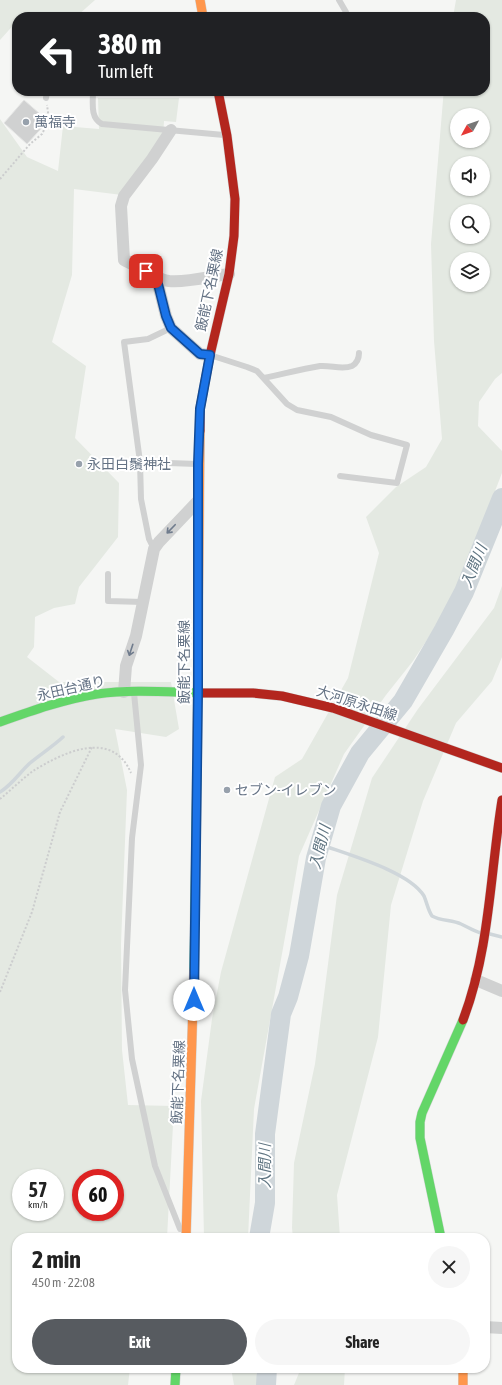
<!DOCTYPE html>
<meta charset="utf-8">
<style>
:root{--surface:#fff;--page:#f6f6f6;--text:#222;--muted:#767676;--accent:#575b60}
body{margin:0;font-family:"Asap Condensed","Noto Sans JP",sans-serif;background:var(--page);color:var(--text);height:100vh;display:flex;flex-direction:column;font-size:15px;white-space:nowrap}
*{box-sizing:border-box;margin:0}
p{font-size:13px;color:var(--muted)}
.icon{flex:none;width:22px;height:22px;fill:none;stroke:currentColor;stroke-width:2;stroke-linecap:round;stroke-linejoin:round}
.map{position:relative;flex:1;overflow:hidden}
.details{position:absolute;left:12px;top:1233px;width:478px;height:140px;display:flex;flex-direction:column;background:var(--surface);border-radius:16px;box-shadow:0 1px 3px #0004}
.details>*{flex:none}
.banner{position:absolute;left:12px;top:12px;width:478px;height:84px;border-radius:16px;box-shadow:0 1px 3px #0004;background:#202124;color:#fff;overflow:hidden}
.needle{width:26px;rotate:230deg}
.controls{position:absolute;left:450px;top:108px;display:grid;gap:8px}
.controls a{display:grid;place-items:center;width:40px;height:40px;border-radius:50%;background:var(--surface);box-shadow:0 1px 3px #0004;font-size:20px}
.speed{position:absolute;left:12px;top:1169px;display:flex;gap:8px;font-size:20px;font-weight:700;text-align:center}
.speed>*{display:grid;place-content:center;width:52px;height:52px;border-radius:50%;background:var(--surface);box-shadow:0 1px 3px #0004;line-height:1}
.speed small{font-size:10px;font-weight:400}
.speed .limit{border:6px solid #d22;background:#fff;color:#111}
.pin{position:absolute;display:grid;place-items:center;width:34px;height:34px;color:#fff;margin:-17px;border-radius:8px;box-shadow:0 2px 6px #0006}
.me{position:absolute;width:44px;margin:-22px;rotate:0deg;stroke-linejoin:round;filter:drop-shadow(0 0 3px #0008)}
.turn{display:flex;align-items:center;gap:14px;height:84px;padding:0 20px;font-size:18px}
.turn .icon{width:52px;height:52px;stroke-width:2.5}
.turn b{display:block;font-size:28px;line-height:34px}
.round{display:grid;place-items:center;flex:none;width:42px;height:42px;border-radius:21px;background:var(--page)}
.headline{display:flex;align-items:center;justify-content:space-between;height:68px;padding:0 20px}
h1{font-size:24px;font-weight:700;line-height:30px}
.action{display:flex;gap:8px;margin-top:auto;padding:8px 20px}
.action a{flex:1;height:46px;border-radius:24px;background:var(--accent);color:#fff;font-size:16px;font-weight:700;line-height:46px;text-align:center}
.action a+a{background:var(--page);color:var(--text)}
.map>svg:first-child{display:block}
</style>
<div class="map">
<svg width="502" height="1385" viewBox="0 0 502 1385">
<rect width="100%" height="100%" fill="#f5f6f4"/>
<path fill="#e4e9e2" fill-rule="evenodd" d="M0 0H95L77 16 61 17H17V21L0 40V45Z
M456 0H502V373L495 379 479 402 478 426 502 451V473L452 602 413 661 386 695 344 754 299 856 287 926 254 1109 248 1238H204L201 1101 212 1019 221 972 275 777 302 759 348 678 379 553 366 517 396 487 426 467 442 439 434 341 431 244 443 100 444 91H485V17H453ZM457 115H483V141H457ZM457 163H483V189H457ZM457 211H483V237H457ZM457 259H483V285H457Z
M98 98H179L176 122 164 121 163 136 122 195 74 189 72 275 52 342 86 366 75 438 119 483 118 537 79 587 75 604 54 608 35 617 34 647 27 657 59 682H171L179 729 166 737 115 729 127 790 121 944 122 1050 128 1105 174 1106 167 1238H17V1368H130L128 1385H0V119L27 157 58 171 63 126 99 129ZM21 1178H55V1212H21ZM81 1178H115V1212H81Z
M502 586V657L492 681 456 723 423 801 391 905 378 1037 337 1195 340 1238H293L292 1228 294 1163 315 1064 337 895 372 778 418 709 494 608Z
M231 1368H256L258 1385H234Z
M301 1368H345L344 1385H294Z"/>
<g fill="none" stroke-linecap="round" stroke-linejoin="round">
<path stroke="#cfd6da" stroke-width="3.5" d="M500 503H502
M0 792C12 785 20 772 30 763 41 754 52 747 63 737
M319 844C346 854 409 871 424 896 427 903 428 910 432 916 441 921 452 920 461 924 468 927 473 931 481 933
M490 934 502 937"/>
<path stroke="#cfd6da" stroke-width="20" d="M259 1238 265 1203V1134L281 1014 288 997 299 956 316 858 331 806 360 753 403 701 444 630 464 592 502 498
M266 1385 267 1368"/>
</g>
<path fill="#d0d1d1" stroke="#e4e5e4" d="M24 100 48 121 27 144 4 123Z"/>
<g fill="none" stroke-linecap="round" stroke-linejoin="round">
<defs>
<path id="fast" d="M0 722C31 711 65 699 97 694 131 689 167 692 201 693
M194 970 197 762
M441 1238 420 1138V1122L422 1113 463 1020
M175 1385 176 1368"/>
<path id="slow" d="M200 0 203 17
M197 762 200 431
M186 1238 194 970
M463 1368V1385"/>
<path id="jam" d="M200 431V409L210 355 229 274 234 236 235 199 227 136 218 91
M201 693H253L282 696 333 708 502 768
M463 1020C490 949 490 874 502 800"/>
</defs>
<use href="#fast" stroke="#d1d3d3" stroke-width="10"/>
<use href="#slow" stroke="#d1d3d3" stroke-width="10"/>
<use href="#jam" stroke="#d1d3d3" stroke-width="10"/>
<path stroke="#cccdce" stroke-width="2" stroke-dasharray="2 2" stroke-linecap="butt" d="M0 179 30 144 42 134 49 120 47 105
M0 799C11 790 22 779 33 771 62 753 112 728 131 773
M0 992 32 912 60 812 92 747"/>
<path stroke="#d0d1d1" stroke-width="6" d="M339 0 346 12V17
M93 91C93 103 90 118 102 124L224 135
M46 98 47 91
M213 356 247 367 257 371 287 404 297 410 331 417 371 435 407 445 397 483 340 476
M264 378C283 374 302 369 320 366 331 365 342 370 352 366 357 363 359 359 359 353
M140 462 197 464
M154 549 149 539 141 499 140 462 124 342 148 339 171 328
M108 574V601L143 602
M134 693 141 765 132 838 125 990 132 1059 141 1101 155 1166 180 1229"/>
<path stroke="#d0d1d1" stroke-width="12" d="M171 130 152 159 124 196 121 206 124 260C137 266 156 279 169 281 186 283 212 276 229 274
M156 276 166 316 171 328 200 354 210 355
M124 692 126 666 136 636 154 549 159 542 198 501
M476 980 502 991
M485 1327 502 1328"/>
<use href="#fast" stroke="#63d668" stroke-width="9"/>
<use href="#slow" stroke="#ff974d" stroke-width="9"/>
<use href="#jam" stroke="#b3261e" stroke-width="9"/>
</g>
<defs><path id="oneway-shaft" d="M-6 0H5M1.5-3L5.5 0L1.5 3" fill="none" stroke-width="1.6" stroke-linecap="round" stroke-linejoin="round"/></defs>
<g stroke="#707c8d">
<use href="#oneway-shaft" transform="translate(171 529) rotate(134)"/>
<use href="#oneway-shaft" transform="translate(131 650) rotate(108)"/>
</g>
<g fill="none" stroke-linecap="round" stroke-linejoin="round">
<defs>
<path id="route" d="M146 271 156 276 166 316 171 328 200 354 210 355 200 409 198 464V692L194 1000"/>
</defs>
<use href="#route" stroke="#114b97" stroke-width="10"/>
<use href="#route" stroke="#1a73e8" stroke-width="7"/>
</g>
<g fill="#97a1ac" stroke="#fff" stroke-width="1.5">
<circle cx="26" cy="122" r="4"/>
<circle cx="79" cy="464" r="4"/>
<circle cx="227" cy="790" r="4"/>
</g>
<g text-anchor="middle" stroke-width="4" stroke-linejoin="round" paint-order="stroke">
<g font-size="14" fill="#657385" stroke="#fff" text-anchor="start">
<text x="34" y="127">萬福寺</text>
<text x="87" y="469">永田白鬚神社</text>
<text x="235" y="795">セブン-イレブン</text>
</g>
<g font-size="14" fill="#657385" stroke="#fff">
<text transform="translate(209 290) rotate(-78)" y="5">飯能下名栗線</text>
<text transform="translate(184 662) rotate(-90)" y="5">飯能下名栗線</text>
<text transform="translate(71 688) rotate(-13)" y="5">永田台通り</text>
<text transform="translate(357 703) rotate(18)" y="5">大河原永田線</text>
<text transform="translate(178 1082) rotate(-88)" y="5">飯能下名栗線</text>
</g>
<g font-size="15" font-style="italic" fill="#607582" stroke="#fff">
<text transform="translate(474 566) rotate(-68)" y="5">入間川</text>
<text transform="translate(320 847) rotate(-76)" y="5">入間川</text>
<text transform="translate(265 1166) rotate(-90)" y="5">入間川</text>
</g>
</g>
</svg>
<div class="controls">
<a><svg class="needle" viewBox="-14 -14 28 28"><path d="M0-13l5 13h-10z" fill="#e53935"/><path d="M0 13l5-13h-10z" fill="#767676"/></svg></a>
<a><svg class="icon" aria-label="sound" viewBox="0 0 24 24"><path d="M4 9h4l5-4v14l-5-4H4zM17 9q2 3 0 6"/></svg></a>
<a><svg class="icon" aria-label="search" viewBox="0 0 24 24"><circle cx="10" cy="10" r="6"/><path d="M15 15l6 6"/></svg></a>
<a><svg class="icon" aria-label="layers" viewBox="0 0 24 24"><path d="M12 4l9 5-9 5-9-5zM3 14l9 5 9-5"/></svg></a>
</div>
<div class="speed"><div>57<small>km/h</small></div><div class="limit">60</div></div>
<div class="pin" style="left:146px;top:271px;background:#d93025"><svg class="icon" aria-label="arrive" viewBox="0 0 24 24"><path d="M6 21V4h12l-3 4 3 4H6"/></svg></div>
<svg class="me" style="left:194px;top:1000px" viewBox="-20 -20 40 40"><circle r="19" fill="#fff"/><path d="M0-13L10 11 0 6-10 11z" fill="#1a73e8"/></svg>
<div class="banner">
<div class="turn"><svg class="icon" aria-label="left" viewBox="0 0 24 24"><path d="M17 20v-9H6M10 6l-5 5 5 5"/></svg><div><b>380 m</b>Turn left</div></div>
</div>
<section class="details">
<div class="headline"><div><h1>2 min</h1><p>450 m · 22:08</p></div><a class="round"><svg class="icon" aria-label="close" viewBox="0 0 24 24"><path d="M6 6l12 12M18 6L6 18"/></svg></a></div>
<div class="action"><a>Exit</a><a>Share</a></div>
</section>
</div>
